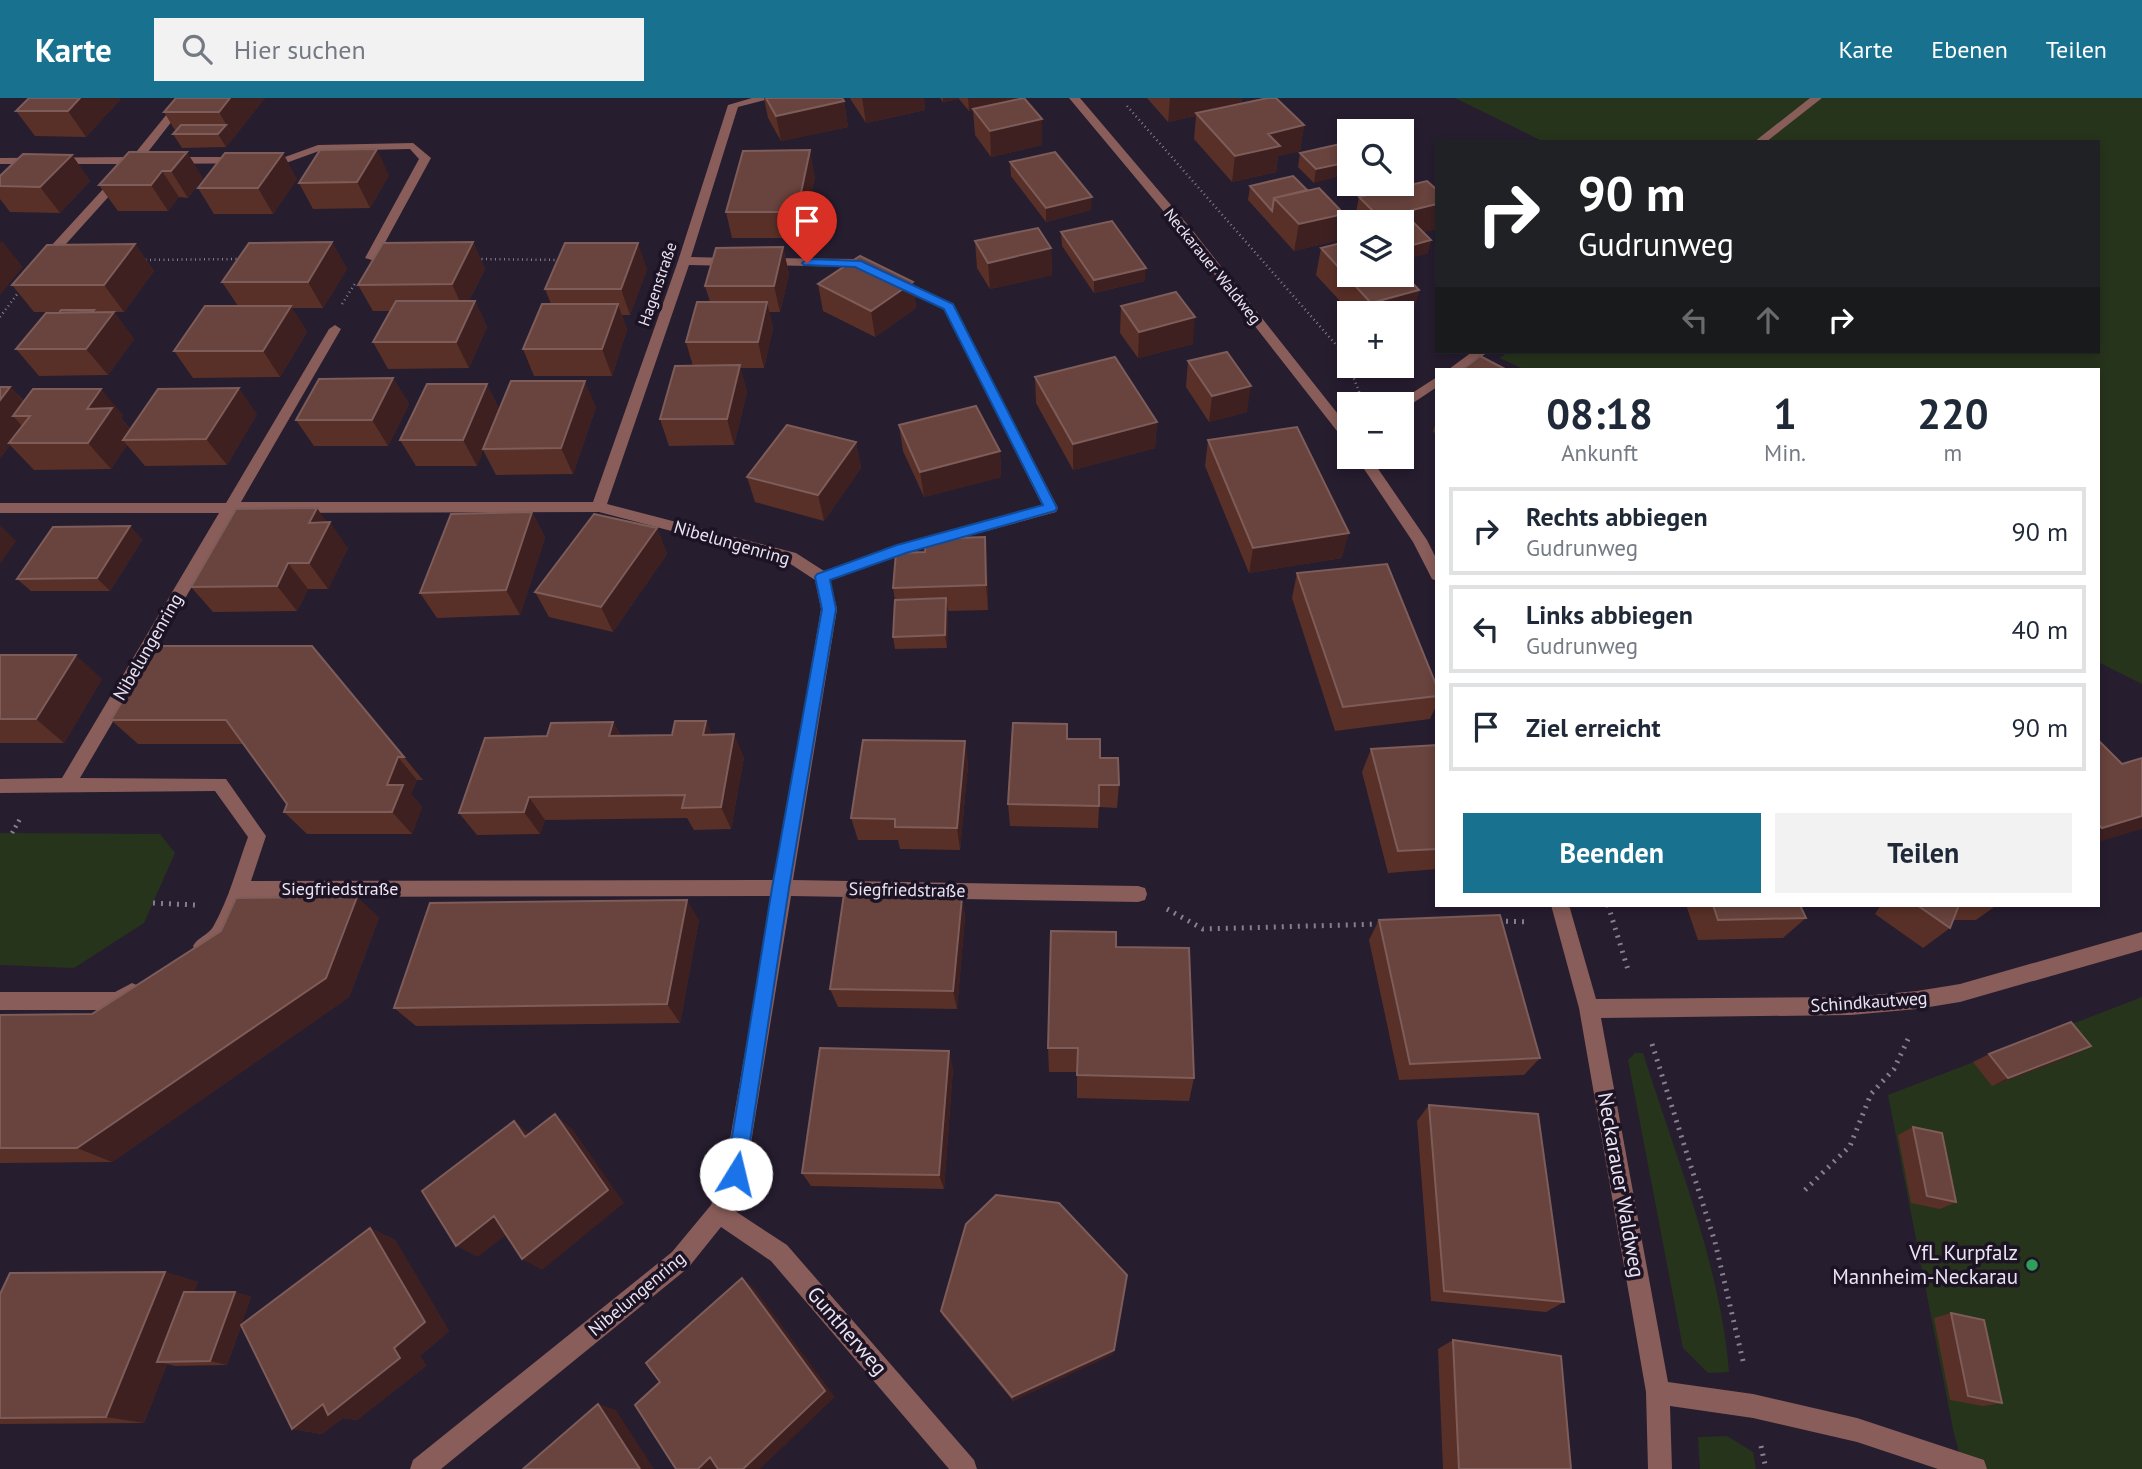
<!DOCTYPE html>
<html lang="de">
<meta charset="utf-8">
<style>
:root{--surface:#fff;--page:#f2f2f3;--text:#1f2937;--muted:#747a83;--line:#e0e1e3;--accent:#18718f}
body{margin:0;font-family:"PT Sans",sans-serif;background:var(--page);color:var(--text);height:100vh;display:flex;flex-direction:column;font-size:26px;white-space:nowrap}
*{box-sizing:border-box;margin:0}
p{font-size:23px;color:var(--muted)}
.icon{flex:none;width:38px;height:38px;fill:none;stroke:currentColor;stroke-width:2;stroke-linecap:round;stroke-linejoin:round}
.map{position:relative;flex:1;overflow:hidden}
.drawer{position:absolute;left:1435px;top:270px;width:665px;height:539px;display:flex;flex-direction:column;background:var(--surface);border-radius:0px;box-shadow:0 4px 10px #0003}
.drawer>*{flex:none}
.top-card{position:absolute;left:1435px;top:42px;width:665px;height:214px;border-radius:0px;box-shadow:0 4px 10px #0003;background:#202124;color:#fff;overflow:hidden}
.fabs{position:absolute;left:1337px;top:21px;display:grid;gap:14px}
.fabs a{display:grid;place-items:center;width:77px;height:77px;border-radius:0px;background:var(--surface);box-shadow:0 4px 10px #0003;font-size:35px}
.pin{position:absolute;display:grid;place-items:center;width:60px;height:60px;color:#fff;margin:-72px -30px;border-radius:50% 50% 50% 0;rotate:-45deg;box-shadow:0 0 7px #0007}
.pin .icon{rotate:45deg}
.me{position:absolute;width:77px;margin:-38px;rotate:9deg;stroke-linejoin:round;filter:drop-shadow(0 0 5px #0008)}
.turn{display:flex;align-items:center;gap:24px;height:147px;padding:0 28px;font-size:32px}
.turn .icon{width:91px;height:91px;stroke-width:2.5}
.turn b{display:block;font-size:49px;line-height:60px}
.lanes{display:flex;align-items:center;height:66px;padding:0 28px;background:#0003;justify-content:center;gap:35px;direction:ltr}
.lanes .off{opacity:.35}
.eta{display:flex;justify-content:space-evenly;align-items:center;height:119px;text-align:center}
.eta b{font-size:42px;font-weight:700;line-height:49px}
.action{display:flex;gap:14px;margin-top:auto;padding:14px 28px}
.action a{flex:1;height:80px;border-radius:0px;background:var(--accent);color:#fff;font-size:28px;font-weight:700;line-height:80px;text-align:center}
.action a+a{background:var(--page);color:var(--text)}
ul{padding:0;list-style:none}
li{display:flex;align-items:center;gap:21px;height:88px;margin:0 14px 10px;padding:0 14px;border:4px solid var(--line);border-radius:0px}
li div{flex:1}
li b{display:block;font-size:26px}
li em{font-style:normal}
header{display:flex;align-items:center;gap:42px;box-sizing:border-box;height:98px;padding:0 35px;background:var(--accent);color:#fff}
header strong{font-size:33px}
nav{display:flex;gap:38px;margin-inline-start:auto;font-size:24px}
.search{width:490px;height:63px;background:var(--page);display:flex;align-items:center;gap:18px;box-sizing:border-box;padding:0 24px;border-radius:0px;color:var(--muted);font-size:26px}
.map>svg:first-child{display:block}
</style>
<header>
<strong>Karte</strong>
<div class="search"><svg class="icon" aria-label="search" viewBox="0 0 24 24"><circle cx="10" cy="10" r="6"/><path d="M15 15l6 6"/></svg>Hier suchen</div>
<nav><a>Karte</a><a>Ebenen</a><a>Teilen</a></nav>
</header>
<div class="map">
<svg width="2142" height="1371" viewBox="0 0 2142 1371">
<rect width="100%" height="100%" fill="#261d2f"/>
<path fill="#27341c" d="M1455 0H2142V586L2098 564V271H1523L1500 260 1508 254H2098V44H1544Z
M0 735 160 736 175 755 144 825 74 870 0 867Z
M2142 899V1371H1964L1954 1336 1888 997Z
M1635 955H1643C1675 1056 1721 1169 1729 1274L1708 1275 1683 1250 1628 962Z
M1727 1338 1753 1354 1756 1371H1700L1698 1339Z"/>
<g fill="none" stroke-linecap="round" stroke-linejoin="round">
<path stroke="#867f8e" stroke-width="2.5" stroke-dasharray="1 3.5" stroke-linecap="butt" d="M1127 8 1345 257 1349 267
M477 161 563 162
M141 162 241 161
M342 206 356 184
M0 219 21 191
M1349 268 1360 296"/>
<path stroke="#867f8e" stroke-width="4.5" stroke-dasharray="2 4.5" stroke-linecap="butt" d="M12 735 20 721"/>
<path stroke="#867f8e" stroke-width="5" stroke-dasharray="2 6" stroke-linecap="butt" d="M153 805 195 807
M1608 807 1629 875
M1167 811 1203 831 1381 826
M1498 823 1528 824
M1652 946 1715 1144 1744 1267
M1805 1092 1850 1048 1871 996 1894 971 1909 939
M1761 1348 1766 1371"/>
<path fill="#895d59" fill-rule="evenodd" d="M180 0H190L144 59H285L318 47 413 45 431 60 375 163 365 160 419 61 410 51 319 53 286 65 138 66 48 166H40V160L126 66H0V60L132 59Z
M752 0H773L738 9 691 159 733 160 739 164 733 168 689 167 607 406 796 455 824 473 897 447 1042 407 944 211 855 169 761 167V161L765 160 857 161 953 206 1058 410 1056 414 906 455 830 482 837 511 793 782 1138 788 1145 790 1147 796 1145 802 1138 804 791 798 746 1076 732 1111 787 1147 974 1362 977 1371H949L771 1163 721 1129 688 1170 441 1371H410L413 1362 672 1154 711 1107 724 1076 772 798 245 799 225 844 203 857 196 854 193 848C198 839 208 837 213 829 229 801 237 769 248 739L215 693 0 695V681L62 680 219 415H0V405H226L329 231 335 227 341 231 241 404H593L678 163 728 7ZM599 414 786 463 815 482 821 511 775 782 251 783 266 738 226 681 80 680 235 415Z
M1069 0H1080L1193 133 1349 330V344L1344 342 1185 139Z
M1810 0H1822L1766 44H1754Z
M1472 254H1488L1464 271H1449Z
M1437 279V289L1407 309 1402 310V306H1395Z
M1356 359H1370L1427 442 1437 462V483L1432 481 1413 444Z
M1551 807H1569L1596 901 1851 899 1917 893 1960 886 2142 834V852L1960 904 1917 911 1851 917 1601 920 1668 1284 1753 1296 1857 1320 1975 1359 1984 1362 1987 1371H1938L1857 1344 1753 1320 1670 1308 1672 1371H1648L1646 1294 1579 910Z
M132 885 139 888 142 894 139 900 118 912H0V894H115Z"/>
</g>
<path fill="#593027" d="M29 0H119L120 2 86 39 35 38 16 13Z
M176 0H265L226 49 182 50 173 36 176 34 164 14Z
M764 0H842L844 3 848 29 781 43 768 20Z
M850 0H924L925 12 866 25 851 2Z
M940 0H1016V2L1042 21V47L991 59 975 37 973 12 969 13 959 1 943 4Z
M1147 0H1242L1241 6 1304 27 1300 53 1278 58 1276 74 1232 84 1194 41 1196 18 1168 24Z
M1349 44 1314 85 1298 69 1300 55Z
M129 54 203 80 188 100 179 99 168 113H118L99 87Z
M72 57 90 83 60 115 10 114 0 101V76L1 77Z
M1010 64 1091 112 1046 124 1011 78Z
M389 77 370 110 313 111 299 85Z
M815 78 802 140H732L726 114Z
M1293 78 1339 142 1294 153 1248 102 1250 88Z
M297 81 273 116H214L198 90Z
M1437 92V131L1423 134 1431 142 1427 156 1402 124H1354L1359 99Z
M1061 134 1145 183 1094 195 1062 148Z
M975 143 1051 150 1052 177 990 191 977 170Z
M332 144 347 171 323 210H292L307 234 280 279 193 280 174 253 238 208 222 184Z
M473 144 485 171 469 203H475L487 229 469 270 388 271 373 244 390 213H373L358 187Z
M135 146 154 173 124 214H95H114L134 241 108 277 39 278 16 251 60 214H34L12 187Z
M783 149 789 176 780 214H769L773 230 764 270H740L747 294 734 347 669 348 660 321 693 268 686 244 710 204 705 188Z
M1321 150 1419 192 1412 218 1402 215H1351L1316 177Z
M647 171 630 217H622L627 232 612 278H534L523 251 551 206 545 191Z
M913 184 916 210 875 239 823 213 818 186Z
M1121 208 1193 246 1138 260 1120 235Z
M1188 263 1247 314 1209 324 1186 289Z
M1035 279 1157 324 1155 350 1073 372 1036 305Z
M393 280 409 306 388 348H314L296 322Z
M0 289H10L24 303 123 317 121 320 130 331 257 316 227 367 145 368 127 347 111 371 34 372 10 347 0 360Z
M596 309 573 376 496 377 483 352 477 368H416L400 342 499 311Z
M1437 322V338L1433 333Z
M899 327 1000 353 1001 379 924 399 903 353Z
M1208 342 1342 460 1249 475 1205 368Z
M856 344 861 370 824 423 755 404 747 379Z
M532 414 545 440 520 517 437 520 420 495Z
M130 428 142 442 110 493H31L17 481Z
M657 430 667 456 613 534 549 519 535 494Z
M348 450 328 491H308L297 513 213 514 191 489Z
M987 465 988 512 948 513 947 550 895 551 893 539 895 502 893 490Z
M1297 475 1437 589V606L1430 621 1335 633 1292 500Z
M312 548 423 682H417L411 696 422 709 412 736H307L284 714 287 706 243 646H138L111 622Z
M0 557 102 581 64 645H0Z
M706 623 712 637 744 659 731 731 694 732 687 720 545 722 540 736 477 737 459 715 547 638 613 624 620 637H672Z
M1067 641 1100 660 1119 687 1117 710 1099 709 1098 730 1010 728 1008 706Z
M965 643 968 667 960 752 900 751 898 742H858L851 720Z
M1437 647V771L1388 775 1362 674 1371 651Z
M357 799 379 820 349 899 112 1064 0 1065V917L92 916Z
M962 799 965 819 957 911 838 909 830 891Z
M1686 807H1800L1806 820 1783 840 1698 842Z
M1881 807H1997L1976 822H1953L1950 830 1923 850 1875 816Z
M699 822 680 925 416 928 394 910Z
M1379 822 1540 960 1524 977 1399 982 1369 842Z
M1116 849 1194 980 1189 1003 1077 1000V974H1049L1048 950Z
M2091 948 2074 957 1992 988 1973 964 1989 956Z
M953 970 944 1091 811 1088 802 1075Z
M1429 1007 1564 1204 1546 1214 1431 1203 1417 1023Z
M1913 1029 1956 1104 1940 1111 1911 1105 1898 1037Z
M370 1130 395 1142 449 1233 420 1258 426 1268 357 1322 343 1320 322 1336 292 1331 241 1228 227 1267 175 1268 167 1266 144 1325 0 1326V1196L165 1174 198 1184 194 1194H235L251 1199 241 1227Z
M941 1213 1113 1256 1013 1303 943 1218Z
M1951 1215 2002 1305 1983 1308 1950 1302 1934 1220Z
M1453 1242 1571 1371H1443L1438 1251Z"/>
<path fill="#3e2021" d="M80 0H119L120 2 86 39 68 13Z
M230 0H265L234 40 219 14Z
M862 0H924L925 12 866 25Z
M943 0H959V1L943 4Z
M968 0H1016L1017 3 969 13Z
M1170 0H1242L1241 8 1196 15V18L1168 24Z
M844 3 848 29 781 43 776 18Z
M1042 21V47L991 59 990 33Z
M226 27 234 40 226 49 218 36Z
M1304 27 1300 53 1278 58 1276 74 1232 84 1235 58 1268 36Z
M377 51 389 77 370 110 357 84Z
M810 52 815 78 802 140 797 114Z
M187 54 203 80 188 100 171 73Z
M283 55 297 81 273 116 258 90Z
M72 57 90 83 60 115 40 89Z
M1349 64V76L1314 85 1316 71Z
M162 73 179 99 168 113 151 87Z
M1092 99 1091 112 1046 124V110Z
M1437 106V131L1402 139V124H1379L1380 120Z
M1344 116 1339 142 1294 153 1299 126Z
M1431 142 1427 156 1402 162V150Z
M2 143 23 169 0 197V145Z
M332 144 347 171 323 210 308 184Z
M473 144 485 171 464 213 452 186Z
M638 145 647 171 630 217 621 191Z
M135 146 154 173 124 214 104 187Z
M783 149 789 176 780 214 774 188Z
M1051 150 1052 177 990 191 988 165Z
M1146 170 1145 183 1094 195V182Z
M913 184 916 210 875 239 871 213Z
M1419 192 1412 218 1402 221V215H1369L1371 205Z
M475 203 487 229 469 270 456 244Z
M767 204 773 230 764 270 758 244Z
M618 206 627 232 612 278 602 251Z
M291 208 307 234 280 279 263 253Z
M114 214 134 241 108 277 86 251Z
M1195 219 1193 246 1138 260 1139 234Z
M740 267 747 294 734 347 727 321Z
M393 280 409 306 388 348 372 322Z
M585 283 596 309 573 376 561 350Z
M487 286 500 312 477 368 463 342Z
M1251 288 1247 314 1209 324 1212 298Z
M10 289 34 315 30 318H13L23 329 9 345 10 347 0 360V302Z
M239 290 257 316 227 367 206 341Z
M101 291 123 317 121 320 134 337 123 342 127 347 111 371 88 345 87 311Z
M1157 324 1155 350 1073 372V346Z
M856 344 861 370 824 423 818 397Z
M1000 353 1001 379 924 399 920 374Z
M317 410 329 427 330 424 348 450 328 491 309 465V425Z
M532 414 545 440 520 517 506 492Z
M0 427 16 443 0 466Z
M130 428 142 442 110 493 97 480Z
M657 430 667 456 613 534 601 509Z
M1349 435 1342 460 1249 475 1253 450Z
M985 439 987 465 988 512 986 487Z
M288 465 308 491 297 513 277 488Z
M946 500 948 513 947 550 945 537Z
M76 557 102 581 64 645 36 621Z
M706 623 716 646 703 637Z
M613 624 625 648 609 638Z
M734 636 744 659 731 731 721 709Z
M965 643 968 667 960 752 957 730Z
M398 659 417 682 411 696 422 709 412 736 392 714 387 687Z
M529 699 545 722 540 736 524 714Z
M2142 718V731L2098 744V732L2102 730Z
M357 799 379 820 349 899 112 1064 77 1050Z
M962 799 965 819 957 911 953 893Z
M687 802 699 822 680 925 667 906Z
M2091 948 2074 957 1992 988 2008 980Z
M949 953 953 970 944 1091 939 1077Z
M555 1016 573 1032 624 1105 542 1172 522 1161Z
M514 1023 533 1038 525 1039Z
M494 1118 515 1130 478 1159 456 1148Z
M370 1130 395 1142 449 1233 420 1258 426 1268 357 1322 343 1320 322 1336 292 1331 394 1250Z
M165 1174 198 1184 167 1264H157L167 1266 144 1325 106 1319Z
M742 1180 754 1190 835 1299 760 1371H743Z
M235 1194 251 1199 227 1267 210 1263Z
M1114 1252 1113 1256 1013 1303 1012 1299Z
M598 1306 616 1312 654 1371H640Z
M710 1359 725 1364 717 1371H698Z"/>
<path fill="#69433d" stroke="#7d5c59" stroke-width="2" d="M29 0H80L68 13H16Z
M176 0H230L219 14H164Z
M766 0H842L844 3 776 18Z
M1024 0 1042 21 990 33 973 11Z
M1268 0H1276L1304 27 1268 36 1280 48 1235 58 1196 15Z
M181 27H226L218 36H173Z
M1349 44V64L1316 71 1300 55Z
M377 51 357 84 299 85 320 52Z
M810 52 797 114H726L743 53Z
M129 54H187L171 73H162L151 87H99Z
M1055 54 1092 99 1046 110 1010 64Z
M225 55H283L258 90H198Z
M23 56 72 57 40 89 0 88V78Z
M1293 78 1307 92 1274 100 1272 113 1250 88Z
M1427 83 1437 92V106L1380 120 1359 99Z
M1319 90 1344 116 1299 126 1274 100Z
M1112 123 1146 170 1094 182 1061 134Z
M1413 124 1431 142 1402 150V127Z
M1038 130 1051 150 988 165 975 143Z
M1349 143V177H1402V174L1419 192 1371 205 1321 150Z
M332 144 308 184H222L249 145Z
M473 144 452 186 358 187 383 145Z
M565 145H638L621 191H545Z
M135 146 104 187H12L47 147Z
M783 149 774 188H705L716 150Z
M860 158 913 184 871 213 818 186Z
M1176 194 1195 219 1139 234 1121 208Z
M396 203H475L456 244H373Z
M697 204H767L758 244H686Z
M542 206H618L602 251H523Z
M205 208H291L263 253H174Z
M61 212H94L92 214 59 215Z
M114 214 86 251H16L46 215Z
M1227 254 1251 288 1212 298 1188 263Z
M1480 258 1505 271H1463Z
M1115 259 1157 324 1073 346 1035 279Z
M740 267 727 321H660L675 268Z
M393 280 372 322H296L319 281Z
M511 283H585L561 350 483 351Z
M427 286H487L463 342H400Z
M0 289H10L0 302Z
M239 290 206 341 123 342 158 291Z
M33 291H101L87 311 112 310 88 345H9L30 318H13Z
M976 308 1000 353 920 374 899 327Z
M787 327 856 344 818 397 747 379Z
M1297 329 1349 435 1253 450 1208 342Z
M317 410 309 425 330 424 309 465H288L277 488 191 489 236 411Z
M532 414 506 492 420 495 451 416Z
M594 416 657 430 601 509 535 494Z
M130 428 97 480 17 481 53 429Z
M985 439 986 487 893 490 896 455 925 454 926 441Z
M1387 466 1437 589V598L1343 609 1297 475Z
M946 500 945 537 893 539 895 502Z
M155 548H312L404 659H398L387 687H403L392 714H284L287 706 226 622H111Z
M0 557H76L36 621H0Z
M675 623H706L703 637 734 636 721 709 682 710 685 697 529 699 524 714 459 715 485 640 547 638 551 625 613 624 609 638 672 637Z
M1013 625 1067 626V641H1100V660H1118L1119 687H1099V708L1008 706Z
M863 642 965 643 957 730 895 729V721L851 720Z
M2098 642 2122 666 2142 660V718L2102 730 2098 726Z
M1437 647V751L1398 753 1371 651Z
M844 796 962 799 953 893 830 891Z
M357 799 326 880 77 1050H0V917L92 916 221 833 236 800Z
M687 802 667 906 394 910 430 805Z
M1713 807H1800L1806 820 1718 822Z
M1917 807H1959L1950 830Z
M1500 817 1540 960 1410 966 1379 822Z
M1051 833 1116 834V849L1189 850 1194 980 1077 977 1078 950H1048Z
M2071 924 2091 948 2008 980 1989 956Z
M820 950 949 953 939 1077 802 1075Z
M1429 1007 1538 1016 1564 1204 1444 1193Z
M555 1016 608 1092 522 1161 494 1118 456 1148 422 1093 514 1023 525 1039Z
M1913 1029 1942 1035 1956 1104 1927 1098Z
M996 1097 1059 1105 1127 1177 1114 1252 1012 1299 941 1213 966 1126Z
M370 1130 425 1224 394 1250 400 1260 328 1317 323 1306 292 1331 241 1227Z
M165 1174 106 1319 0 1320V1196L10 1175Z
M742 1180 825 1293 743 1371H718L710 1359 698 1371H676L635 1307 660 1284 646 1265Z
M184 1194H235L210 1263 157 1264Z
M1951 1215 1984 1222 2002 1305 1968 1298Z
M1453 1242 1561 1258 1571 1371H1459Z
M598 1306 640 1371H523Z"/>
<path fill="#1a73e8" stroke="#114b97" stroke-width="2" d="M807 161 861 163 953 206 1057 410 1055 413 906 455 830 482 836 511 789 790 745 1076 742 1083 736 1086 729 1083 726 1076 772 790 822 511 815 479 817 476 897 447 1043 407 944 211 855 169 804 167 802 165Z"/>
<circle fill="#2e9e5b" stroke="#1c1325" stroke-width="2.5" cx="2032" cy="1167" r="7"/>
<g text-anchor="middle" stroke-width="7" stroke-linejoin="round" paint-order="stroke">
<g font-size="16" fill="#eae4f1" stroke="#1c1325">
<text transform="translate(1213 168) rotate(51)" y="6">Neckarauer Waldweg</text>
<text transform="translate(657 186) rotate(-71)" y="6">Hagenstraße</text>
</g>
<g font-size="18" fill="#eae4f1" stroke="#1c1325">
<text transform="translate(732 445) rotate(16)" y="6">Nibelungenring</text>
<text transform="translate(148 549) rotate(-60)" y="6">Nibelungenring</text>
<text x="340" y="797">Siegfriedstraße</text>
<text transform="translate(907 792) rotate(1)" y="6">Siegfriedstraße</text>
<text transform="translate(1869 904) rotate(-4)" y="6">Schindkautweg</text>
<text transform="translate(637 1196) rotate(-40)" y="6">Nibelungenring</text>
</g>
<g font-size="21" fill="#eae4f1" stroke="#1c1325">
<text transform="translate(1621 1087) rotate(80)" y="7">Neckarauer Waldweg</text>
<text transform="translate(847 1233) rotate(49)" y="7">Guntherweg</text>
</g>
<g font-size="21" fill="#eae4f1" stroke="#1c1325" text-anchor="end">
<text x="2018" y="1162">VfL Kurpfalz<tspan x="2018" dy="24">Mannheim-Neckarau</tspan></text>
</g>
</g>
</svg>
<div class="fabs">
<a><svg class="icon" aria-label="search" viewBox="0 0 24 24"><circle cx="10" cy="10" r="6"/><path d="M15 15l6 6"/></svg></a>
<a><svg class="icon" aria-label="layers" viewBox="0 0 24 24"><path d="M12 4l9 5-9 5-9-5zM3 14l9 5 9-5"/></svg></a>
<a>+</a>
<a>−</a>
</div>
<div class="pin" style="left:807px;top:165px;background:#d93025"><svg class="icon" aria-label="arrive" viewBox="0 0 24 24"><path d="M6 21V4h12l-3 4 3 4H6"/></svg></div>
<svg class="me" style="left:736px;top:1076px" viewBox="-20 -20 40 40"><circle r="19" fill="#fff"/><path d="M0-13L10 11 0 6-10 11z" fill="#1a73e8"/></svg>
<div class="top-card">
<div class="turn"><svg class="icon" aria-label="right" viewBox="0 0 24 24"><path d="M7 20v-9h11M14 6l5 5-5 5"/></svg><div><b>90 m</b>Gudrunweg</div></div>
<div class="lanes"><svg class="icon off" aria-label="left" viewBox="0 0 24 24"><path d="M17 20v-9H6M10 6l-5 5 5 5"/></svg><svg class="icon off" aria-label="ahead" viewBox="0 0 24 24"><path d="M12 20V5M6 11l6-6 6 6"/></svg><svg class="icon" aria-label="right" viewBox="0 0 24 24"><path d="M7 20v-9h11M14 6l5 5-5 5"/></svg></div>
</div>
<section class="drawer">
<div class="eta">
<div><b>08:18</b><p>Ankunft</p></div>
<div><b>1</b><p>Min.</p></div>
<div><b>220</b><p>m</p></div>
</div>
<ul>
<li><svg class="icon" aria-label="right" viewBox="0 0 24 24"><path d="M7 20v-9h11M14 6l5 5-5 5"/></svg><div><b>Rechts abbiegen</b><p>Gudrunweg</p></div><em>90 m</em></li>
<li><svg class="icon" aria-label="left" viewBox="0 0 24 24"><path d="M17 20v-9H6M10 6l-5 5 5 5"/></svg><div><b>Links abbiegen</b><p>Gudrunweg</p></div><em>40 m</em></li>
<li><svg class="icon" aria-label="arrive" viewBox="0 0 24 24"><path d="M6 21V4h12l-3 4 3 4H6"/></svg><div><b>Ziel erreicht</b></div><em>90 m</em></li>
</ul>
<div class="action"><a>Beenden</a><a>Teilen</a></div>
</section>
</div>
